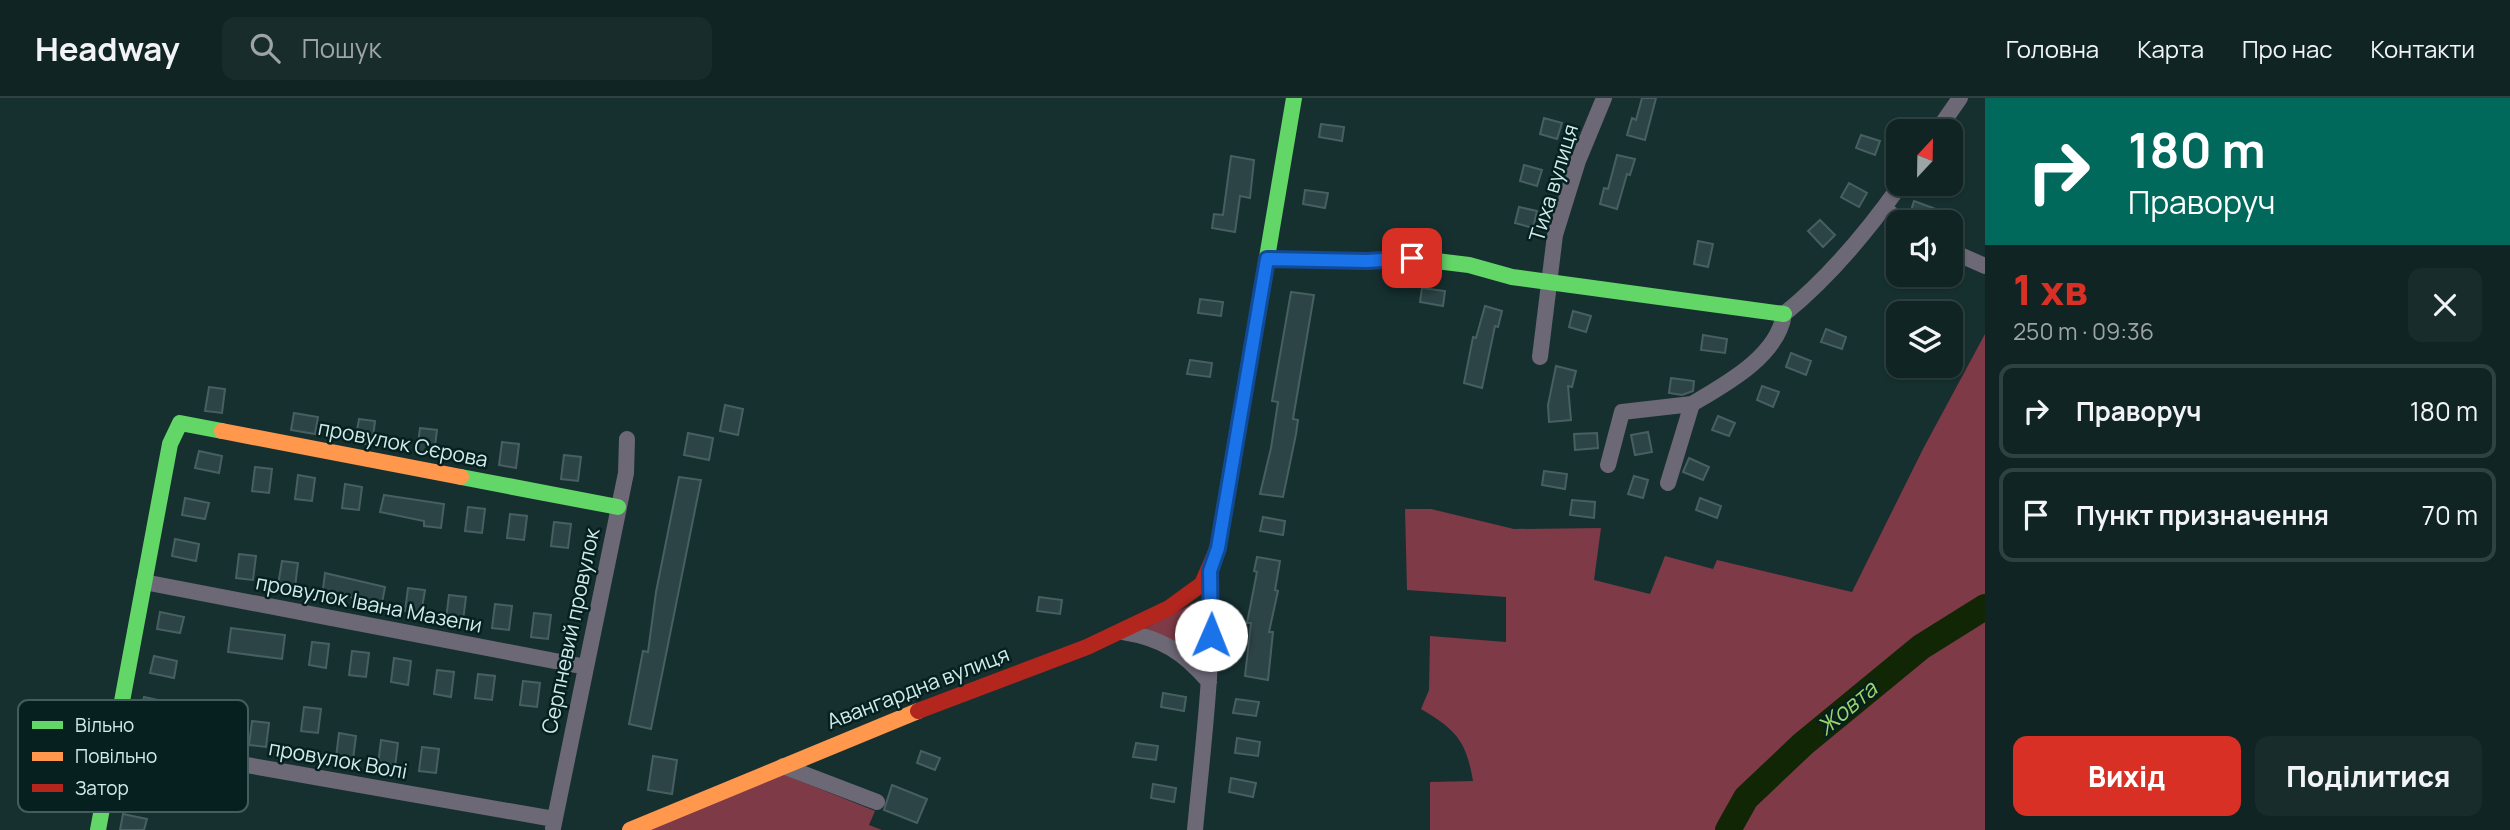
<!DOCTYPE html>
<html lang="uk">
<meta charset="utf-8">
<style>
:root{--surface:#102424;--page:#192c2c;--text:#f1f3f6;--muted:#9ca4a6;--line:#304141;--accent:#d93025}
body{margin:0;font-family:Manrope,sans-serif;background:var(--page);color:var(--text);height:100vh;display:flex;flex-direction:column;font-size:26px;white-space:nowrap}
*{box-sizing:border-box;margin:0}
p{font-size:23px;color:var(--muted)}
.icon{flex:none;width:38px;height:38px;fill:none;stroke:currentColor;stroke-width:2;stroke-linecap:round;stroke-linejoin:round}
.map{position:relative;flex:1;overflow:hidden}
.panel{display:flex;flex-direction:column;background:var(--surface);width:525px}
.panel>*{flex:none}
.guide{background:#00695c;color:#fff;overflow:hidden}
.needle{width:46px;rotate:22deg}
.tools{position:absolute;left:1886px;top:21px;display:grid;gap:14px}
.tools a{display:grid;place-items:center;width:77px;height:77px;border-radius:14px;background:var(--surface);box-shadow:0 2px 5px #0004,0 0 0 2px var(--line);font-size:35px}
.pin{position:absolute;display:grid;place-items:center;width:60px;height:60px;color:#fff;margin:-30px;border-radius:14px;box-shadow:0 4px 10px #0006}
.me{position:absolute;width:77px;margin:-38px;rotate:1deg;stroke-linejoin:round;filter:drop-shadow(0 0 5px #0008)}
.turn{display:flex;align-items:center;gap:24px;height:147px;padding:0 28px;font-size:32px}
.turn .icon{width:91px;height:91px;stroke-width:2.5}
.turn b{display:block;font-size:49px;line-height:60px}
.round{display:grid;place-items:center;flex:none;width:74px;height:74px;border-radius:14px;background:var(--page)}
.head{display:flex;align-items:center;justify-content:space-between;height:119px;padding:0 28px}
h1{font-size:42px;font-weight:800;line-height:52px;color:var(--accent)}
.action{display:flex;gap:14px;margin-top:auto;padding:14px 28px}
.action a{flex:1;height:80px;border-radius:14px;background:var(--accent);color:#fff;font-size:28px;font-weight:800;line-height:80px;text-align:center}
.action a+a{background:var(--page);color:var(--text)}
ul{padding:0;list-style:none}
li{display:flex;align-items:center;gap:21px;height:94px;margin:0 14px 10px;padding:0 14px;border:4px solid var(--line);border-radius:14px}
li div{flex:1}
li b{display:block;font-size:26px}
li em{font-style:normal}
header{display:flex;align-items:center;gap:42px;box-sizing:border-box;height:98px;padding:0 35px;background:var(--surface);border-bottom:2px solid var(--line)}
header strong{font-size:33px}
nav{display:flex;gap:38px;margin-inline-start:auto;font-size:24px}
.search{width:490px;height:63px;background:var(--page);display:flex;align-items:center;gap:18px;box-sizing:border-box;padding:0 24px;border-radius:14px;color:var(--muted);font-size:26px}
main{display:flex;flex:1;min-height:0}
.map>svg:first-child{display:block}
</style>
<header>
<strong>Headway</strong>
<div class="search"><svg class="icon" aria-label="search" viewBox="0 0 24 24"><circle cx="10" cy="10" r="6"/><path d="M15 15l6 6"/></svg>Пошук</div>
<nav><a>Головна</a><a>Карта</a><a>Про нас</a><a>Контакти</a></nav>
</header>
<main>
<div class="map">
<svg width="1985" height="732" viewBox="0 0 1985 732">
<rect width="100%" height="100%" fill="#163030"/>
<path fill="#7e3a47" d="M1985 236V732H1430V684L1473 683C1466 642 1456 632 1421 611L1429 592 1430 538 1506 544V499L1407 492 1405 411H1431L1514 431 1601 430 1594 482 1650 496 1665 458 1713 471 1717 462 1852 494 1923 351Z
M1192 506 1205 509V573L1140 533Z
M783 676 875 713 869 727 882 732H645Z"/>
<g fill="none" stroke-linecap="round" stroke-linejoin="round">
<path stroke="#112604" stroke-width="26" d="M1728 732 1746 700 1803 646 1921 549 1985 509"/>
</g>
<path fill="#2d4446" stroke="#485f61" stroke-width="2" d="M1642 0H1656L1645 42 1627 37 1632 20 1636 22Z
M1544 20 1562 25 1557 41 1540 36Z
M1321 26 1344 29 1342 43 1319 39Z
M1861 37 1880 43 1875 57 1856 50Z
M1617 57 1635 61 1630 77 1627 76 1617 111 1600 106 1604 90 1608 91Z
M1231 58 1254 62 1250 100 1240 98 1235 134 1212 130 1214 116 1223 117Z
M1524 67 1542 72 1537 88 1520 83Z
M1849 85 1867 95 1859 109 1841 99Z
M1305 92 1328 95 1325 110 1303 106Z
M1914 103 1936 111 1932 124 1910 116Z
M1519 109 1537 113 1533 130 1515 125Z
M1820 122 1835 137 1823 149 1808 133Z
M1698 143 1713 146 1708 169 1694 166Z
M1422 190 1445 193 1443 208 1420 204Z
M1291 194 1314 197 1293 321 1298 322 1296 336 1283 399 1260 396 1271 350 1278 304 1272 303Z
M1200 201 1223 204 1221 218 1198 215Z
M1485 208 1502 213 1498 229 1495 228 1482 290 1464 285 1473 239 1476 240Z
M1573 213 1591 218 1586 234 1569 229Z
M1826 231 1846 239 1842 251 1821 244Z
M1703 237 1727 241 1725 255 1701 252Z
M1791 255 1811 263 1806 277 1786 269Z
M1190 262 1212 265 1210 279 1187 276Z
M1556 268 1576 273 1572 289 1568 288 1571 322 1549 324 1548 307Z
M1671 280 1694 283 1693 293 1682 297 1669 295Z
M1762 288 1779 294 1773 309 1757 302Z
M209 289 225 291 222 315 205 313Z
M725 307 743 311 738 337 720 333Z
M294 315 318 319 315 336 291 332Z
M1718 318 1735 325 1729 338 1712 332Z
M359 321 375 323 372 347 355 344Z
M420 330 437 332 434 356 417 354Z
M1648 334 1652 354 1635 357 1631 337Z
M688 335 713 340 709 362 684 357Z
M1597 335 1598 350 1575 352 1574 336Z
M502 344 519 346 516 370 499 367Z
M199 353 222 358 219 375 195 370Z
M564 357 581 359 578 383 561 381Z
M1689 360 1709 369 1703 382 1683 374Z
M255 369 272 371 269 395 252 393Z
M1544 373 1567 376 1565 391 1542 387Z
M298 377 315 380 312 403 295 401Z
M1634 378 1648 382 1643 400 1628 396Z
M679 379 701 382 651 631 629 626 643 553 648 554 656 494Z
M345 386 362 389 359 412 342 410Z
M384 397 444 406 441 430 424 428V423L380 414Z
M185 400 209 405 205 421 182 417Z
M1700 400 1721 408 1717 420 1696 412Z
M1572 402 1595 404 1594 420 1570 417Z
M468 409 485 411 482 435 465 433Z
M510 416 527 418 524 442 507 440Z
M1263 419 1285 423 1283 437 1260 433Z
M554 424 571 426 568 450 551 448Z
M175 441 199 446 196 463 172 458Z
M239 456 256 458 253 482 236 480Z
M1257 459 1280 463 1275 492 1278 493 1269 534H1273L1268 582 1245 578 1251 525H1247L1257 474 1254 473Z
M282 463 298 465 295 489 278 487Z
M325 475 385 489 382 505 339 497V501L322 499Z
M408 490 425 492 421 516 405 513Z
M449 497 466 499 463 523 446 521Z
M1039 499 1062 502 1060 516 1037 513Z
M495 506 512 508 509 532 492 530Z
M160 514 184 519 180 535 157 531Z
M534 515 551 517 548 541 531 539Z
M231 530 285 537 282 561 228 554Z
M312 544 329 546 326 570 309 567Z
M352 553 369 555 366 579 349 577Z
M154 558 177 563 174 580 150 575Z
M394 560 411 563 408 587 391 584Z
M437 572 454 574 451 599 434 596Z
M478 576 495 578 492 602 475 600Z
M523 583 540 585 537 609 520 607Z
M1163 595 1186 599 1184 613 1161 609Z
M144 599 167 604 164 620 140 616Z
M1236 601 1259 604 1256 618 1233 615Z
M304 609 321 611 318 635 301 633Z
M252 623 269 625 266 649 249 647Z
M339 635 356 638 353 661 336 659Z
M1237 640 1260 644 1258 658 1235 655Z
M381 642 398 645 395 669 378 667Z
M1136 645 1158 648 1156 662 1133 659Z
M422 649 439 651 436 675 419 673Z
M921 653 940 660 935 672 917 665Z
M653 658 677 662 672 696 648 692Z
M1231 680 1256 685 1253 699 1229 694Z
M1153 686 1176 690 1174 704 1151 700Z
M892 687 927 701 917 725 884 712Z
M123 716 147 721 144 732H120Z"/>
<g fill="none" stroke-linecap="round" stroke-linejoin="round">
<path stroke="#6d6876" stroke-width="16" d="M1937 33 1960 0
M1884 110 1901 124
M1951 153 1985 168
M1540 259 1555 137 1578 63 1604 0
M1608 367 1622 314 1692 306
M1668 385 1692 306C1726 286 1778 258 1784 216 1830 179 1867 134 1901 86
M144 484 586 569
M1123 534C1161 540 1184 554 1209 584
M116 644 554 721
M783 668 877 704
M553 730 626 375 627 341
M1195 732C1203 646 1215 559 1210 473"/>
<path stroke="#63d668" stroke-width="16" d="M1267 161 1367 163 1412 160 1469 167 1512 179 1784 216
M461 379 618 409
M1218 449 1294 0
M98 732 170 346 180 325 222 333"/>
<path stroke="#ff974d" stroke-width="16" d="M222 333 461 379
M630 732 918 613"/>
<path stroke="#b3261e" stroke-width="16" d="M918 613 1087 549 1169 510 1202 486 1218 449"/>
</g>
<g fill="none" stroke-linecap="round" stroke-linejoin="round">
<defs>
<path id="route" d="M1211 537 1210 473 1218 450 1267 161 1367 163 1412 160"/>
</defs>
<use href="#route" stroke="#114b97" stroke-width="18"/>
<use href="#route" stroke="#1a73e8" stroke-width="12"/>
</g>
<g text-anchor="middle" stroke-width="5" stroke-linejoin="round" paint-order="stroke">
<g font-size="21" fill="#cfecea" stroke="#06201f">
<text transform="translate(1554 85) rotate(-73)" y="7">Тиха вулиця</text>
<text transform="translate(403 346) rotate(11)" y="7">провулок Сєрова</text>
<text transform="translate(369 506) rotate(11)" y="7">провулок Івана Мазепи</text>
<text transform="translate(571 533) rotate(-78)" y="7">Серпневий провулок</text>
<text transform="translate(918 590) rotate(-21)" y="7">Авангардна вулиця</text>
<text transform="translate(338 662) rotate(10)" y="7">провулок Волі</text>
</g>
<g font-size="23" font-style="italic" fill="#9ed56b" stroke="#06201f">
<text transform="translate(1847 610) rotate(-40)" y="8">Жовта</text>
</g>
</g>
<rect x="18" y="602" width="230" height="112" rx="10" fill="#06201f" stroke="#425d5c" stroke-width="2"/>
<rect x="32" y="623" width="31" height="8" fill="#63d668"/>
<rect x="32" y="654" width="31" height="9" fill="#ff974d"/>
<rect x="32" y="686" width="31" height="8" fill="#b3261e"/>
<g font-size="19" fill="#cfecea">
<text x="75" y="634">Вільно</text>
<text x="75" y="665">Повільно</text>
<text x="75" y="697">Затор</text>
</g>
</svg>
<div class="tools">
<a><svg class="needle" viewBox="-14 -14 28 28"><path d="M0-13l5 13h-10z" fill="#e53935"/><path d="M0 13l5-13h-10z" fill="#9ca4a6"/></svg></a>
<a><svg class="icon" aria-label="sound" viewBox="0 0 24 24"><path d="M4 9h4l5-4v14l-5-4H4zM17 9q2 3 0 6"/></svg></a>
<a><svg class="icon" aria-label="layers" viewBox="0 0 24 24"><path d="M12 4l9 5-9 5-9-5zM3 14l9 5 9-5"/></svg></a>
</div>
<div class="pin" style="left:1412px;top:160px;background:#d93025"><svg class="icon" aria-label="arrive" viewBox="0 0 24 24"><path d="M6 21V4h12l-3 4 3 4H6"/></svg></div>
<svg class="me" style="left:1211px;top:537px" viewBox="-20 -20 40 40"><circle r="19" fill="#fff"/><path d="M0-13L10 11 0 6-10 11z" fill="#1a73e8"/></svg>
</div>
<section class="panel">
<div class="guide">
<div class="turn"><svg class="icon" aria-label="right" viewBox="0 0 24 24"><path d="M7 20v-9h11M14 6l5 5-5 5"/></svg><div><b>180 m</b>Праворуч</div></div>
</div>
<div class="head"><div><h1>1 хв</h1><p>250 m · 09:36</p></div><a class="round"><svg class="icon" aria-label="close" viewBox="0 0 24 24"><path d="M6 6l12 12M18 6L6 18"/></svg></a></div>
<ul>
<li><svg class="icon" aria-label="right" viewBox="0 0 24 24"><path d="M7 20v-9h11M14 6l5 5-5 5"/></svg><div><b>Праворуч</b></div><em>180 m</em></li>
<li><svg class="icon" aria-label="arrive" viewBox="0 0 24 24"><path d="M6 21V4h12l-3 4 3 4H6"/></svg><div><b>Пункт призначення</b></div><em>70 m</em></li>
</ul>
<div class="action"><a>Вихід</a><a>Поділитися</a></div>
</section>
</main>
